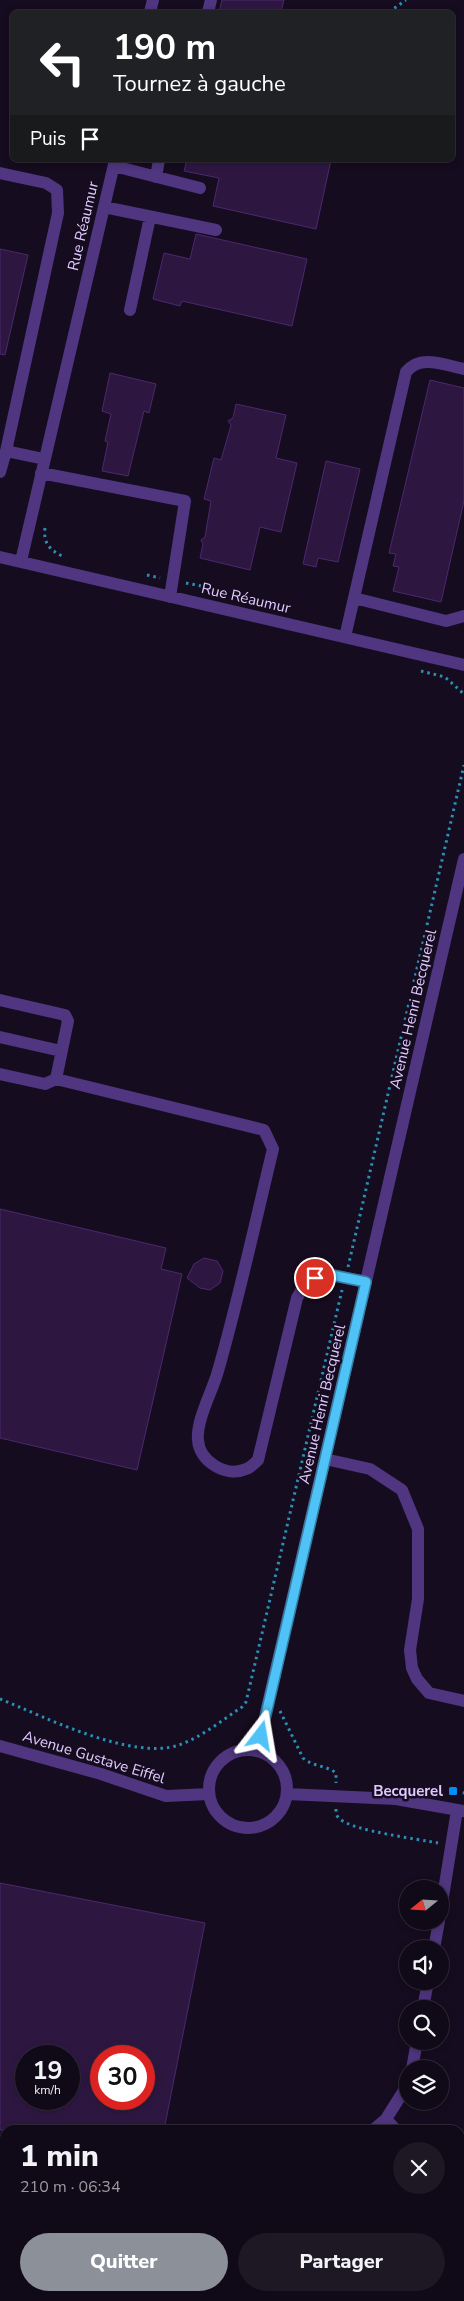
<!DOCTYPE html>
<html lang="fr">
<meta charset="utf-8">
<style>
:root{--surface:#100917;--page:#1e1724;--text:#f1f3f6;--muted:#9c9aa1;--line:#302a36;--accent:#8c9099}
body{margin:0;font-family:"Nunito Sans",sans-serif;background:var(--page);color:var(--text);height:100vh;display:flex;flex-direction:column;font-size:19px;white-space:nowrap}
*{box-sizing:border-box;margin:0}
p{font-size:16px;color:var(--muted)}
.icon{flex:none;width:28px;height:28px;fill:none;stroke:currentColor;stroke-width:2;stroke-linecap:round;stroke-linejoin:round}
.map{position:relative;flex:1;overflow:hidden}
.sheet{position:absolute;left:0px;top:2125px;width:465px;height:176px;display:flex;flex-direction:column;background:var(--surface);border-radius:15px 15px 0 0;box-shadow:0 2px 8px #0003,0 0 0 1px var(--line)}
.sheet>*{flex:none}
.top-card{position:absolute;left:10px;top:10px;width:445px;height:152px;border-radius:8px;box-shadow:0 2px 8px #0003,0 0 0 1px var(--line);background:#202124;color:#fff;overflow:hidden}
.needle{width:32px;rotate:252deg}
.fabs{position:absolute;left:399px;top:1880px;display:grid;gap:10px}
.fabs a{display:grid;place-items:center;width:50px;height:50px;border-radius:50%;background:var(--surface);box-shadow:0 2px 8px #0003,0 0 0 1px var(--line);font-size:25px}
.speed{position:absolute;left:15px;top:2045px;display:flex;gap:10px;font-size:25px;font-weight:700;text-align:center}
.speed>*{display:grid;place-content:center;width:65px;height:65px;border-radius:50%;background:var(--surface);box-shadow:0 2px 8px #0003,0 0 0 1px var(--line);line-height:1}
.speed small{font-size:12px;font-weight:400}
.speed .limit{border:8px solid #d22;background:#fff;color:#111}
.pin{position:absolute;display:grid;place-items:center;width:42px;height:42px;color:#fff;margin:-21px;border:2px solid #fff;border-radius:50%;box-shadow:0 1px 5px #0007}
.me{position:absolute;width:55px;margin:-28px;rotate:14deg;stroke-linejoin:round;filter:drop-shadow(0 0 4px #0008)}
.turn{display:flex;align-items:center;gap:18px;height:105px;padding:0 20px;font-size:22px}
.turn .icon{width:65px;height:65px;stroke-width:2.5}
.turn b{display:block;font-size:35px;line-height:42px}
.then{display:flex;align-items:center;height:48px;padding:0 20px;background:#0003;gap:10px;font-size:19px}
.round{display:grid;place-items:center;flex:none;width:52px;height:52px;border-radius:26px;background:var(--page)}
.headline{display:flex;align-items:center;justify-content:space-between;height:85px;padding:0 20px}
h1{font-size:30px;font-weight:800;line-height:38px}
.primary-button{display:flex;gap:10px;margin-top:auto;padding:10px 20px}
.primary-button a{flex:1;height:58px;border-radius:30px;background:var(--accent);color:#fff;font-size:20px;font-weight:800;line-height:58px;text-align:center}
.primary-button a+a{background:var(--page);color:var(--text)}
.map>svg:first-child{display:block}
</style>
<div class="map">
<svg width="464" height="2301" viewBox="0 0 464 2301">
<rect width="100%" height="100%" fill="#150c1f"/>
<path fill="#2d1741" stroke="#4c286e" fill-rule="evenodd" d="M222 0H284L281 12H219Z
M187 160H331L316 229 213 206 219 178 184 171Z
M196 234 307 259 292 326 182 301 180 306 153 299 164 253 190 259Z
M0 249 28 255 5 355 0 354Z
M110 373 156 384 149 413 144 411 128 476 102 471 108 442 105 441 111 414 102 411Z
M430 380 464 388V501L441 602 393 591 399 567 393 566 396 554 389 553Z
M236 404 286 415 276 458 297 463 281 532 260 527 250 570 200 558 203 544 201 540 205 537 211 501 204 499 214 458 221 460 231 425 228 421 233 418Z
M326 461 360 469 338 562 318 558 316 567 303 564Z
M0 1209 166 1248 161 1269 182 1274 137 1470 0 1438Z
M204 1258 217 1261 223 1271 220 1283 210 1290 200 1288 187 1278 194 1264Z
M0 1883 205 1923 164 2130H0ZM26 2056H69V2099H26ZM101 2056H144V2099H101Z"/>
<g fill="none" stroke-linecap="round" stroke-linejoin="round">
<path stroke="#2990b4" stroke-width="3" stroke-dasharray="2.5 4" stroke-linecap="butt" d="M389 12 406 0
M45 528C43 543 50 550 62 556
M147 575 160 578
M186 583 221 590 220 596
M421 671 445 677 464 694
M348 1267 464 765
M0 1699C45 1717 132 1761 179 1745 202 1737 222 1720 242 1707L246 1702 250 1685 342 1290
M280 1711 303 1758C313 1767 326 1765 336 1773V1783
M450 1790 464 1793
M336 1809C336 1813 336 1816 340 1819 353 1831 418 1839 438 1843"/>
<path stroke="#503580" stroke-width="12" d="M150 12 153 0
M208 12 211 0
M114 166 200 188
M0 173 46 183 57 190 58 213 6 451 44 459
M156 177 159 160
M104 207 216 230
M130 310 150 217
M0 472 6 451
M41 473 185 501 170 597
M0 557 464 665
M21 561 115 160
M354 598 446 621 464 616
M345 637 406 372C420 354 444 365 464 369
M0 1000 65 1015 68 1021 56 1079
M0 1037 61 1051
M0 1074 45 1084 56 1079 264 1130 273 1149C255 1223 239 1298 218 1371 213 1390 196 1420 198 1440 199 1461 226 1478 246 1469 250 1468 255 1463 258 1460L297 1298 306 1282 327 1274 366 1282
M325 1459 370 1469 402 1490 418 1529V1599L410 1650 412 1668 417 1679 429 1693 464 1701
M0 1746 101 1774 166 1796 209 1794
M209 1789a39 39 0 1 1 78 0a39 39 0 1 1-78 0Z
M257 1751 464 859
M287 1794 396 1799 464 1811
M440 1915 457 1810
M434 1949 439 1921
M423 2009 428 1981
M412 2069 417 2041
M386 2119 396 2130
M373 2130 386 2119 408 2084
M460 2178 464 2179
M297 2301 298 2296"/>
</g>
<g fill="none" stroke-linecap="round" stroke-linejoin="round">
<defs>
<path id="route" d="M261 1736 366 1282 327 1274 315 1278"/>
</defs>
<use href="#route" stroke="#337fa1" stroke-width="12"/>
<use href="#route" stroke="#4fc3f7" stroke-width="9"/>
</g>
<rect fill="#008ef5" stroke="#150c1f" stroke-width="2" x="448" y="1786" width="10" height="10" rx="2.5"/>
<g text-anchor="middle" stroke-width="5" stroke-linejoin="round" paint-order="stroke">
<g font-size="15" fill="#e1caff" stroke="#150c1f">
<text transform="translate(83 226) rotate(-77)" y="5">Rue Réaumur</text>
<text transform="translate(246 598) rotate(13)" y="5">Rue Réaumur</text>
<text transform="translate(413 1009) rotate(-77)" y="5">Avenue Henri Becquerel</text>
<text transform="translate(322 1404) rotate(-77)" y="5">Avenue Henri Becquerel</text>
<text transform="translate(94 1757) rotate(17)" y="5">Avenue Gustave Eiffel</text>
</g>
<g font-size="15" font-weight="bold" fill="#e1caff" stroke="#150c1f" text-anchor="end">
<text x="443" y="1796">Becquerel</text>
</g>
</g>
</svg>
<div class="fabs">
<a><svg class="needle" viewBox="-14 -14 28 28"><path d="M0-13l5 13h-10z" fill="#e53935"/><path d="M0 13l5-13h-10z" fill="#9c9aa1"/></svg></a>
<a><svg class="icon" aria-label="sound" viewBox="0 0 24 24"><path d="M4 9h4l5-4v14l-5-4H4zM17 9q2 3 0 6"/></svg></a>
<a><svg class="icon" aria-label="search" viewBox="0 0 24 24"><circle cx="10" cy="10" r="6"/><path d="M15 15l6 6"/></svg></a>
<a><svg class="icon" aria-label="layers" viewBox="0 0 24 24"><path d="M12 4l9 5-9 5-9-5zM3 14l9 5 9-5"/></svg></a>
</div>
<div class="speed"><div>19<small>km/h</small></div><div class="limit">30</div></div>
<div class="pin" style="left:315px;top:1278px;background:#d93025"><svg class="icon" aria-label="arrive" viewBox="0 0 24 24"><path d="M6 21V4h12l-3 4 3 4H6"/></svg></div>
<svg class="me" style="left:261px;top:1736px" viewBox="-20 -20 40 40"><path d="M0-17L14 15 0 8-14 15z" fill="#4fc3f7" stroke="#fff" stroke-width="4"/></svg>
<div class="top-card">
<div class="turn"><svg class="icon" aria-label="left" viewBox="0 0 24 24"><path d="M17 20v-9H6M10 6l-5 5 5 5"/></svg><div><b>190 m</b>Tournez à gauche</div></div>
<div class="then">Puis<svg class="icon" aria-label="arrive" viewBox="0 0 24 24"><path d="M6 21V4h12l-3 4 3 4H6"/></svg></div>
</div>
<section class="sheet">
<div class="headline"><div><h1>1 min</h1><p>210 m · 06:34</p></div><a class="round"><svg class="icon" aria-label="close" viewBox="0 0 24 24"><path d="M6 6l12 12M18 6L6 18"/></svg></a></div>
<div class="primary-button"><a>Quitter</a><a>Partager</a></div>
</section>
</div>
